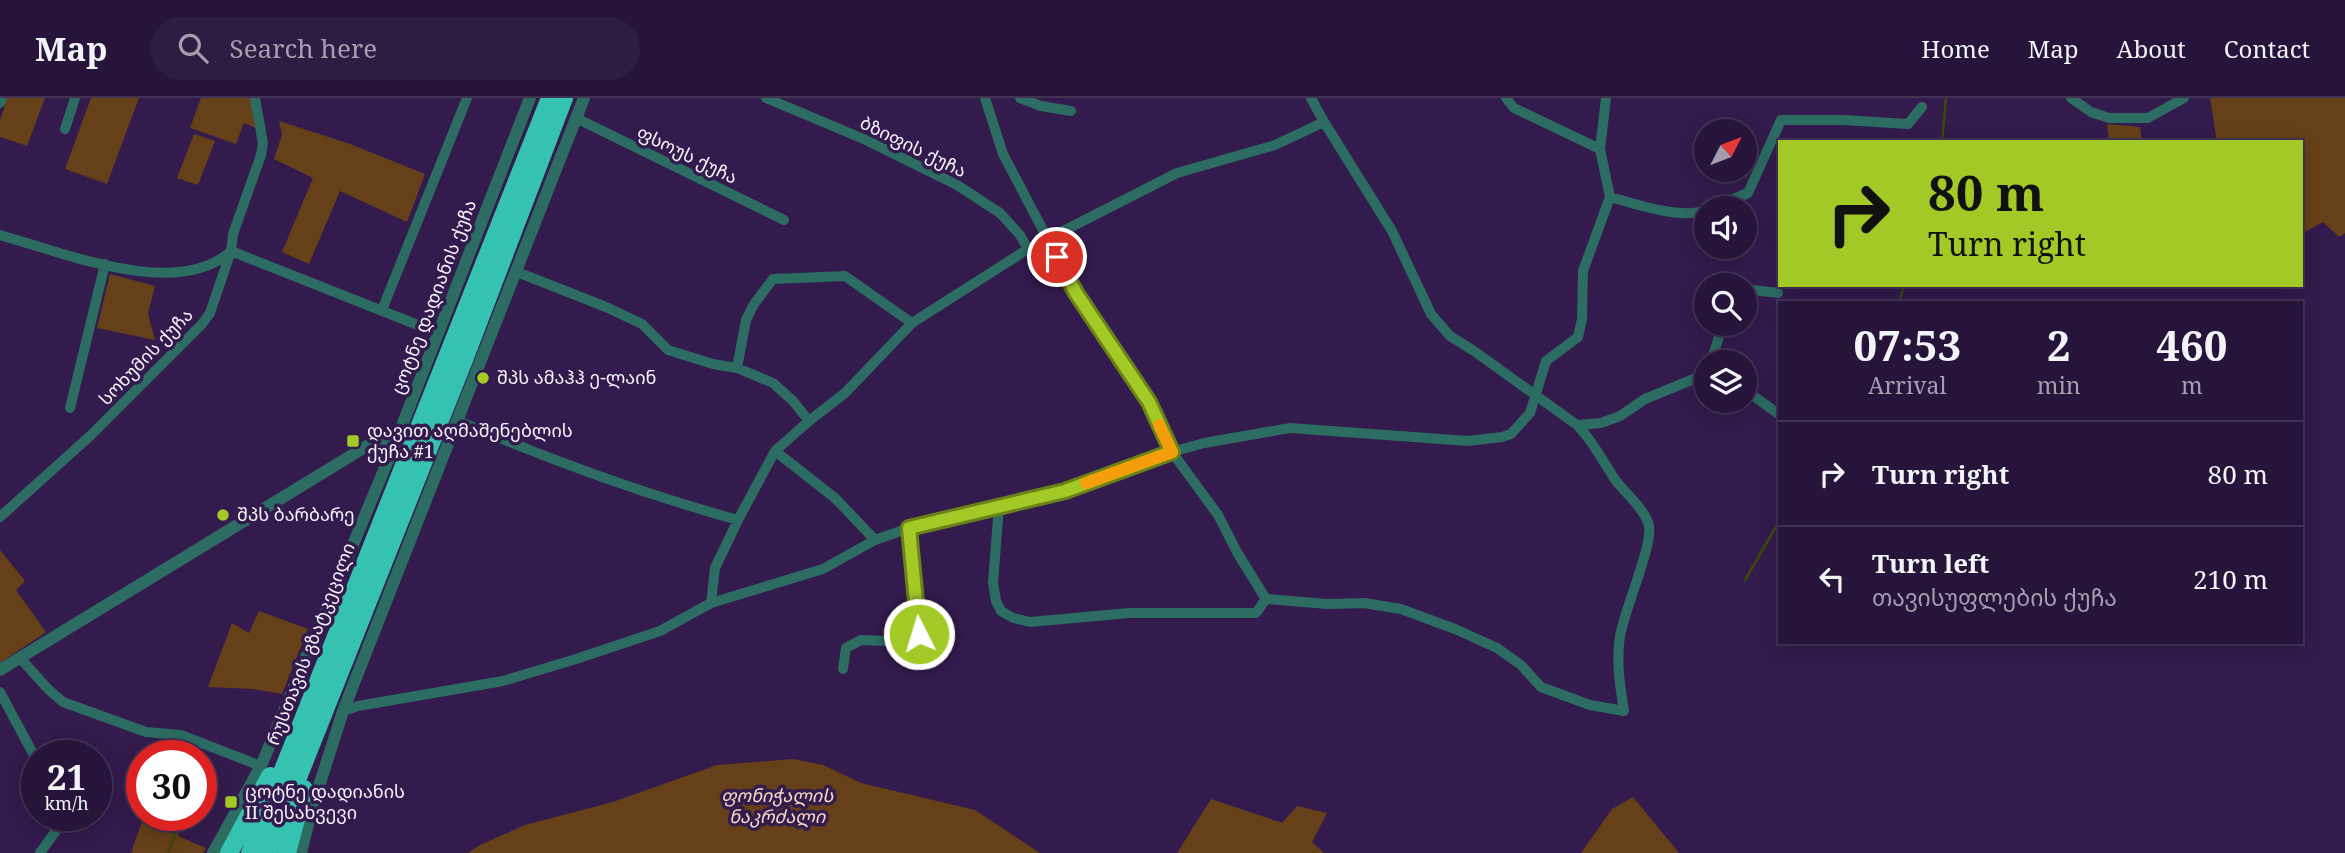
<!DOCTYPE html>
<meta charset="utf-8">
<style>
:root{--surface:#26143a;--page:#2e1d42;--text:#f1f3f6;--muted:#a49eaf;--line:#423354}
body{margin:0;font-family:"Noto Serif","Noto Sans Georgian",serif;background:var(--page);color:var(--text);height:100vh;display:flex;flex-direction:column;font-size:26px;white-space:nowrap}
*{box-sizing:border-box;margin:0}
p{font-size:23px;color:var(--muted)}
.icon{flex:none;width:38px;height:38px;fill:none;stroke:currentColor;stroke-width:2;stroke-linecap:round;stroke-linejoin:round}
.map{position:relative;flex:1;overflow:hidden}
.details{position:absolute;left:1778px;top:203px;width:525px;height:343px;display:flex;flex-direction:column;background:var(--surface);border-radius:0px;box-shadow:0 4px 18px #0003,0 0 0 2px var(--line)}
.details>*{flex:none}
.top-card{position:absolute;left:1778px;top:42px;width:525px;height:147px;border-radius:0px;box-shadow:0 4px 18px #0003,0 0 0 2px var(--line);background:#a3c926;color:#111;overflow:hidden}
.needle{width:46px;rotate:48deg}
.controls{position:absolute;left:1694px;top:21px;display:grid;gap:14px}
.controls a{display:grid;place-items:center;width:63px;height:63px;border-radius:50%;background:var(--surface);box-shadow:0 4px 18px #0003,0 0 0 2px var(--line);font-size:35px}
.speed{position:absolute;left:21px;top:642px;display:flex;gap:14px;font-size:35px;font-weight:700;text-align:center}
.speed>*{display:grid;place-content:center;width:91px;height:91px;border-radius:50%;background:var(--surface);box-shadow:0 4px 18px #0003,0 0 0 2px var(--line);line-height:1}
.speed small{font-size:18px;font-weight:400}
.speed .limit{border:10px solid #d22;background:#fff;color:#111}
.pin{position:absolute;display:grid;place-items:center;width:60px;height:60px;color:#fff;margin:-30px;border:4px solid #fff;border-radius:50%;box-shadow:0 2px 7px #0007}
.me{position:absolute;width:77px;margin:-38px;rotate:355deg;stroke-linejoin:round;filter:drop-shadow(0 0 5px #0008)}
.turn{display:flex;align-items:center;gap:24px;height:147px;padding:0 35px;font-size:32px}
.turn .icon{width:91px;height:91px;stroke-width:2.5}
.turn b{display:block;font-size:49px;line-height:60px}
.eta{display:flex;justify-content:space-evenly;align-items:center;height:119px;text-align:center}
.eta b{font-size:42px;font-weight:700;line-height:49px}
ul{padding:0;list-style:none}
li{display:flex;align-items:center;gap:21px;height:105px;padding:0 35px;border-top:2px solid var(--line)}
li div{flex:1}
li b{display:block;font-size:26px}
li em{font-style:normal}
header{display:flex;align-items:center;gap:42px;box-sizing:border-box;height:98px;padding:0 35px;background:var(--surface);border-bottom:2px solid var(--line)}
header strong{font-size:33px}
nav{display:flex;gap:38px;margin-inline-start:auto;font-size:24px}
.search{width:490px;height:63px;background:var(--page);display:flex;align-items:center;gap:18px;box-sizing:border-box;padding:0 24px;border-radius:38px;color:var(--muted);font-size:26px}
.map>svg:first-child{display:block}
</style>
<header>
<strong>Map</strong>
<div class="search"><svg class="icon" aria-label="search" viewBox="0 0 24 24"><circle cx="10" cy="10" r="6"/><path d="M15 15l6 6"/></svg>Search here</div>
<nav><a>Home</a><a>Map</a><a>About</a><a>Contact</a></nav>
</header>
<div class="map">
<svg width="2345" height="755" viewBox="0 0 2345 755">
<rect width="100%" height="100%" fill="#331b4d"/>
<path fill="#664019" d="M0 0H45L27 48 0 39V22L5 8 0 6Z
M91 0H139L107 86 65 71Z
M201 0H252L256 30 244 25 236 46 190 30Z
M2210 0H2345V135L2339 139 2323 124 2301 136V44H2217Z
M279 23 350 46 425 76 407 124 340 93 309 166 282 154 313 80 274 61 282 37Z
M2107 26 2140 29 2142 44H2109Z
M194 36 215 43 198 87 177 80Z
M110 176 155 188 148 216 155 242 97 230Z
M0 452 25 483 16 492 46 534 0 565Z
M259 513 308 531 282 596 253 591 208 589 232 525 249 535Z
M793 661 823 667 861 685 975 712 1040 755H468L478 748 525 727 613 704 717 667Z
M1633 699 1679 755H1581L1612 711Z
M1211 701 1282 725 1297 708 1327 715 1312 744 1324 755H1177Z
M144 718H185L178 738 206 750 203 755H131Z"/>
<g fill="none" stroke-linecap="round" stroke-linejoin="round">
<path stroke="#3b4a07" stroke-width="2.5" d="M1942 44 1946 0
M1899 205 1904 187
M1745 482 1780 422
M168 755 181 722"/>
<path stroke="#2c6c63" stroke-width="10" d="M766 0 866 42 957 87 1000 115 1020 137 1028 151
M985 0 1003 56 1076 195 1130 273 1149 304 1172 354 1218 417 1238 456 1266 501
M1020 0 1041 8 1071 13
M1506 0 1514 10 1600 51
M2071 0 2091 14 2109 20H2148L2184 0
M0 5 2 0
M576 20 784 122
M65 31 75 0
M1610 99C1637 106 1680 122 1706 112
M1711 110 1748 95 1781 22H1844L1908 26 1922 9
M0 137C62 154 176 202 230 154
M231 153 438 235
M517 174 606 209 642 226 668 252 713 266 737 270 773 285 793 303 809 323
M1745 191 1778 195
M382 212 467 0
M1711 264 1723 226
M737 270 746 222 754 206 773 181 845 178 912 225
M1745 292 1780 317
M70 310 105 166
M459 323C548 361 644 396 738 422
M1577 327 1601 325 1620 318 1645 301 1706 276
M775 353 835 400 875 442
M999 408 993 485 996 503 1001 513 1013 520 1030 524 1129 515H1256L1266 501
M0 419 90 338 202 226 210 215 231 153 233 136 261 57 263 45 255 0
M1266 501 1328 506 1364 505 1401 511 1455 531 1497 550 1521 567 1541 589 1590 607 1624 613C1620 588 1616 563 1620 538 1624 513 1653 447 1649 428 1645 410 1624 395 1614 380 1602 362 1593 343 1577 327L1474 253 1450 238 1431 216 1392 133 1324 24 1311 0
M711 505 715 470 738 422 775 353 809 323 845 295 912 225 1028 151 1177 75 1275 47 1324 24
M20 560 48 591 63 604 146 634 181 637 261 668
M843 571 846 550 861 542 913 544 919 536 909 430
M0 594 37 663
M343 613 358 608 503 583 576 561 660 533 711 505 823 471 875 442 909 430 1065 393 1172 354 1204 345 1290 330 1468 343 1502 339 1511 336 1530 315 1546 263 1578 239 1582 221 1583 173 1610 99 1600 51 1606 0
M40 755 60 727 63 718"/>
<path stroke="#2c6c63" stroke-width="12" d="M0 572 375 343H396
M213 755 261 668 396 343 530 0
M301 755 312 710 343 613 584 0"/>
<path stroke="#36c2b0" stroke-width="18" d="M229 755 270 678
M250 755 550 0
M268 755 464 262 564 0
M287 755 304 691"/>
</g>
<g fill="none" stroke-linecap="round" stroke-linejoin="round">
<defs>
<path id="route" d="M919 536 909 430 1065 393 1172 354 1149 304 1076 195 1057 159"/>
</defs>
<use href="#route" stroke="#6a8319" stroke-width="18"/>
<use href="#route" stroke="#a3c926" stroke-width="12"/>
<path stroke="#f59e0b" stroke-width="12" d="M1086 385 1172 354 1159 327"/>
</g>
<g fill="#a3c926" stroke="#331b4d" stroke-width="2.5">
<circle cx="483" cy="280" r="7"/>
<rect x="346" y="336" width="14" height="14" rx="3.5"/>
<circle cx="223" cy="417" r="7"/>
<rect x="224" y="697" width="14" height="14" rx="3.5"/>
</g>
<g text-anchor="middle" stroke-width="7" stroke-linejoin="round" paint-order="stroke">
<g font-size="18" fill="#f6f3fa" stroke="#331b4d">
<text transform="translate(913 49) rotate(26)" y="6">ბზიფის ქუჩა</text>
<text transform="translate(687 57) rotate(26)" y="6">ფსოუს ქუჩა</text>
<text transform="translate(434 199) rotate(-69)" y="6">ცოტნე დადიანის ქუჩა</text>
<text transform="translate(146 259) rotate(-46)" y="6">სოხუმის ქუჩა</text>
<text transform="translate(311 546) rotate(-69)" y="6">რუსთავის გზატკეცილი</text>
</g>
<g font-size="18" fill="#f6f3fa" stroke="#331b4d" text-anchor="start">
<text x="497" y="286">შპს ამაჰჰ ე-ლაინ</text>
<text x="367" y="339">დავით აღმაშენებლის<tspan x="367" dy="21">ქუჩა #1</tspan></text>
<text x="237" y="423">შპს ბარბარე</text>
<text x="245" y="700">ცოტნე დადიანის<tspan x="245" dy="21">II შესახვევი</tspan></text>
</g>
<g font-size="18" font-style="italic" fill="#f8dac1" stroke="#331b4d">
<text x="777" y="704">ფონიჭალის<tspan x="777" dy="21">ნაკრძალი</tspan></text>
</g>
</g>
</svg>
<div class="controls">
<a><svg class="needle" viewBox="-14 -14 28 28"><path d="M0-13l5 13h-10z" fill="#e53935"/><path d="M0 13l5-13h-10z" fill="#a49eaf"/></svg></a>
<a><svg class="icon" aria-label="sound" viewBox="0 0 24 24"><path d="M4 9h4l5-4v14l-5-4H4zM17 9q2 3 0 6"/></svg></a>
<a><svg class="icon" aria-label="search" viewBox="0 0 24 24"><circle cx="10" cy="10" r="6"/><path d="M15 15l6 6"/></svg></a>
<a><svg class="icon" aria-label="layers" viewBox="0 0 24 24"><path d="M12 4l9 5-9 5-9-5zM3 14l9 5 9-5"/></svg></a>
</div>
<div class="speed"><div>21<small>km/h</small></div><div class="limit">30</div></div>
<div class="pin" style="left:1057px;top:159px;background:#d93025"><svg class="icon" aria-label="arrive" viewBox="0 0 24 24"><path d="M6 21V4h12l-3 4 3 4H6"/></svg></div>
<svg class="me" style="left:919px;top:536px" viewBox="-20 -20 40 40"><circle r="17" fill="#a3c926" stroke="#fff" stroke-width="3"/><path d="M0-11L8 9 0 5-8 9z" fill="#fff"/></svg>
<div class="top-card">
<div class="turn"><svg class="icon" aria-label="right" viewBox="0 0 24 24"><path d="M7 20v-9h11M14 6l5 5-5 5"/></svg><div><b>80 m</b>Turn right</div></div>
</div>
<section class="details">
<div class="eta">
<div><b>07:53</b><p>Arrival</p></div>
<div><b>2</b><p>min</p></div>
<div><b>460</b><p>m</p></div>
</div>
<ul>
<li><svg class="icon" aria-label="right" viewBox="0 0 24 24"><path d="M7 20v-9h11M14 6l5 5-5 5"/></svg><div><b>Turn right</b></div><em>80 m</em></li>
<li><svg class="icon" aria-label="left" viewBox="0 0 24 24"><path d="M17 20v-9H6M10 6l-5 5 5 5"/></svg><div><b>Turn left</b><p>თავისუფლების ქუჩა</p></div><em>210 m</em></li>
</ul>
</section>
</div>
